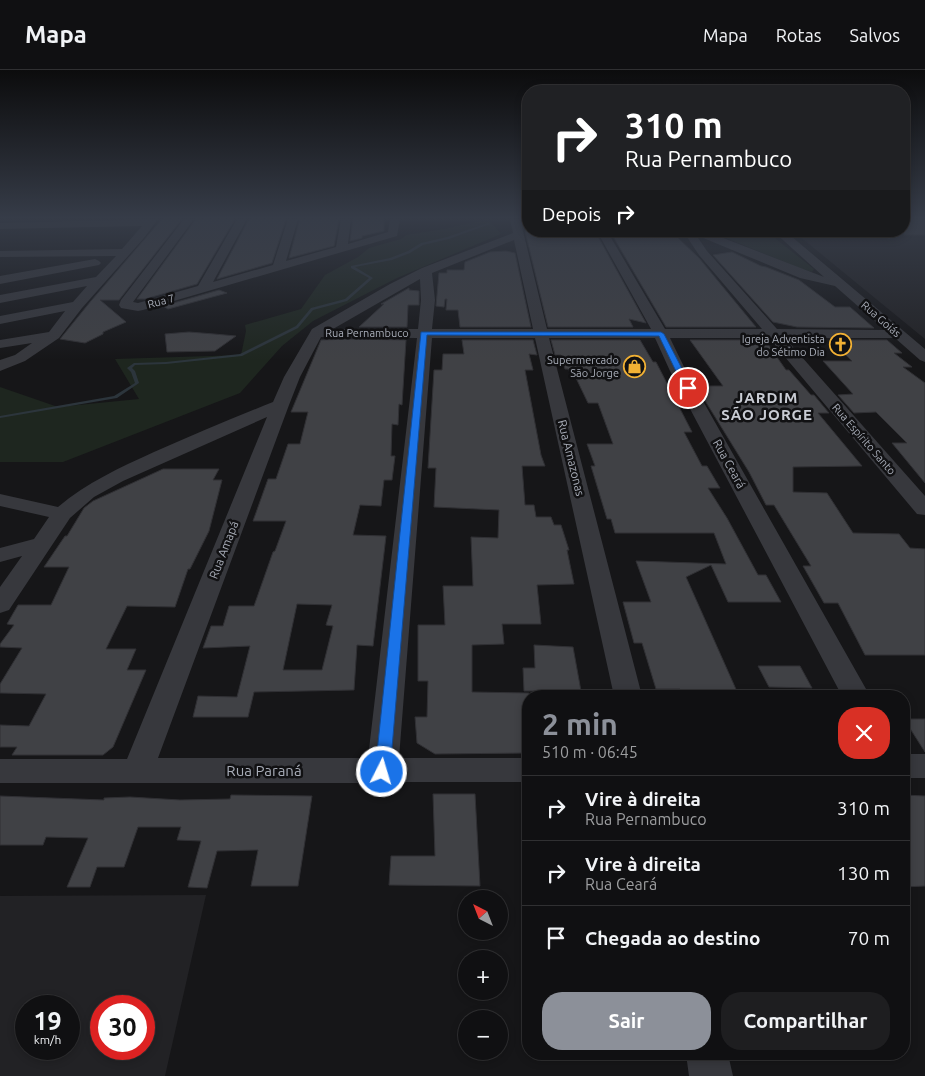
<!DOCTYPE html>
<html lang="pt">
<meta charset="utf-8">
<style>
:root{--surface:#101012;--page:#1e1e20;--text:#f1f3f6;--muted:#9c9d9f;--line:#303032;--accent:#8c9099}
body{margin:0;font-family:Ubuntu,sans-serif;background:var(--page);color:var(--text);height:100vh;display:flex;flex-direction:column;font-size:19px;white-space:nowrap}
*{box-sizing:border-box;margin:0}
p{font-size:16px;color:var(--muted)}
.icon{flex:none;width:28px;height:28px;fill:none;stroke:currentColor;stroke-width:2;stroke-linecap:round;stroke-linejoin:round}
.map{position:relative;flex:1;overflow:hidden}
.drawer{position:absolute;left:522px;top:620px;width:388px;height:370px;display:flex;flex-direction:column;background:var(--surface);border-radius:20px;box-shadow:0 2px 8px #0003,0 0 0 1px var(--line)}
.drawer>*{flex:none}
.guide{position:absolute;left:522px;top:15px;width:388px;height:152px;border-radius:20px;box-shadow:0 2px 8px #0003,0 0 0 1px var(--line);background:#202124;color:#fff;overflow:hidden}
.needle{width:32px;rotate:318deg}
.tools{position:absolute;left:458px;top:820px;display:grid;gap:10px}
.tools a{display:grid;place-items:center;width:50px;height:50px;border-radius:50%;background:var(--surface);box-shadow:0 2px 8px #0003,0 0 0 1px var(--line);font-size:25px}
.speed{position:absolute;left:15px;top:925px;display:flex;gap:10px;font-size:25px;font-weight:700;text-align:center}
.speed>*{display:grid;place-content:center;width:65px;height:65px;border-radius:50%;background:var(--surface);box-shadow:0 2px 8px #0003,0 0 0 1px var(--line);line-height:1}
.speed small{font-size:12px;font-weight:400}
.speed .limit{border:8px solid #d22;background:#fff;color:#111}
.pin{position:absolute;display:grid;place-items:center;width:42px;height:42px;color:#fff;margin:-21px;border:2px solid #fff;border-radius:50%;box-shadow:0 1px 5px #0007}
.me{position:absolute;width:55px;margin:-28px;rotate:5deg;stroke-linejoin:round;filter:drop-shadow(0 0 4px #0008)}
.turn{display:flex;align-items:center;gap:18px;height:105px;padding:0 20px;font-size:22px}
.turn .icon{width:65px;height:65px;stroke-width:2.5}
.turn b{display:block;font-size:35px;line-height:42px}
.then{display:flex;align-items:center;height:48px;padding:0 20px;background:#0003;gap:10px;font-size:19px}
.round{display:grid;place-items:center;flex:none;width:52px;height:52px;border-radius:20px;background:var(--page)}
.head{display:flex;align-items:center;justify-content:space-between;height:85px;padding:0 20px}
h1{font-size:30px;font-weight:700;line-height:38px;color:var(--accent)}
.cta{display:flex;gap:10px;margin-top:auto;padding:10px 20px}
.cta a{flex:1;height:58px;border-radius:20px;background:var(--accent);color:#fff;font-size:20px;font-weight:700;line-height:58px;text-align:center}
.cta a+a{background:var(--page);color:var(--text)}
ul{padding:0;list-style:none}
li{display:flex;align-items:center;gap:15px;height:65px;padding:0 20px;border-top:1px solid var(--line)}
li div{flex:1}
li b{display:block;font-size:19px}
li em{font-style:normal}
header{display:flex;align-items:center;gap:30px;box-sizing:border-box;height:70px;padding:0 25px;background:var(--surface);border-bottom:1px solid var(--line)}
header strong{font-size:24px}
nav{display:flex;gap:28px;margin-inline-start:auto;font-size:18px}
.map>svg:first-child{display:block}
</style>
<header>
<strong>Mapa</strong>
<nav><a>Mapa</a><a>Rotas</a><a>Salvos</a></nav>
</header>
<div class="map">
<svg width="925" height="1006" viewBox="0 0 925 1006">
<rect width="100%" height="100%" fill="#161618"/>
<path fill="#222225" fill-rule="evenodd" d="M904 149H925V269L793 161H904Z
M206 825 165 1006H0V826ZM26 936H69V979H26ZM101 936H144V979H101Z"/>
<path fill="#1e261f" d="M488 149 501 164 397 208 313 251 282 276 240 323 63 392H0V317L58 337 139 329 115 289 241 285 246 261 245 255 301 239 325 205 358 187 369 178 401 169 406 165 444 159Z
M709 161H766L814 199 812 202 802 199Z"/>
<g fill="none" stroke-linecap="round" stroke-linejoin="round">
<path fill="#2c353c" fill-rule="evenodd" d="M488 153 490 154 449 169 423 175 410 183 392 190 355 197 373 208 347 231 313 240 298 258 242 286 166 294 135 295 132 298 135 301 139 313 117 328 0 348V346L114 326 135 313 131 302 127 298 134 293 166 292 240 284 296 256 311 238 345 229 369 208 351 198V196L390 188 408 181 421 173 447 167Z"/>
</g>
<path fill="#404145" stroke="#303034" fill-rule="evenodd" d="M162 149H182L119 230H100L126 252 103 262V264L85 273 60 269 91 231Z
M196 149H235L197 214 145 229H137Z
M249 149H286L272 193 217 209Z
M300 149H339L334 176 289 188Z
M353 149H384V161L362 166V168L350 171Z
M904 149H925V165H904Z
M525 161H589L596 163 646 253 629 249 633 257H548Z
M611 163 662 164 664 166 677 167 699 188 756 257H666Z
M506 181 515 183 531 257H460L458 240H446L447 229H445L444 237 436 236 439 203H447V200H464L465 192 490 182Z
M732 182 761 196 766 197 799 210 835 237H850L874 258 797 257 773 252 713 185Z
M409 218V220L419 221V235H408L407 257H359L384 234H381Z
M219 220 227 223 168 239 163 236Z
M189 262 214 264 236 266 215 281 167 282 165 264Z
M350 269 406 270 402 335 399 334 398 355 392 354 391 386H395L392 410H384L381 436 360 435 353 465 386 466 373 576 357 575 354 620 254 622 248 647H193L198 626 237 627 250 576 203 578 211 556H223L229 536H254L273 482 275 481 286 451H253L268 409H276L288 374H300L308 342H291L321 270ZM297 534 332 535 326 555 333 556 322 600H283Z
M462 270H533L537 285 529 284 533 300H525L541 385 545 396H522L525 435H534L536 447H551L554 455H561L569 480H567L574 514 537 515 541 554H502L504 574 472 575V622L529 623V683L435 684 417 673 415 647H427L428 611H418V555H445L443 516H473L471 467 498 468 499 440 434 437 436 398H428L434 300H442L443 284H464Z
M551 270H640L653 292H656L692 362H684L702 396H707L720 418H708L727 448 758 505H766L781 532H728L711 495 686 507 739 626H683L680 619H656L642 573H634L623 532H651L636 491 726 494 714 463H615L611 449H607L591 396H595L587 374H613L598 333H588L576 308H572L568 299H565L561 285H555Z
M690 270H765L786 300H789L811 325H814L829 343H818L862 396 793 397V422L827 423 853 463 899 464 910 478 925 479V585H865L838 533H824L803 496H811L774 435H766L749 402 696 316H723Z
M830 270H887L902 283H894L912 297H903L925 313V413L892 373H907L876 342 854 343 838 325 853 324 823 291H852Z
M163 399H219L213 410H222L209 461 190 499H188L175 537 127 536 106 579H136L127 600H146L113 677 103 685H12L17 677H0V655L29 656 46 624 0 623V614L22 578 0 577V574L14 555 7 554 18 535H51L69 497H44L65 466H67L84 438 93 431Z
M534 575 573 577 581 621H524L523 598H535Z
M758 596H800L812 618 769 617Z
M904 649H925V682Z
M433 724H475L480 816 389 815 391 786H435Z
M231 725 312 726 298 816H251L258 780 217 781 207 818 188 817 201 771 177 770 181 757H138L124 797H97L90 817H67L88 768 46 767 43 775H0V726L104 730V728L130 727 180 730 230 729Z
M904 725 925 726V816L904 817Z"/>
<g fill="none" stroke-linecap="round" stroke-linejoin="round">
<path fill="#37383d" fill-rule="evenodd" d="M158 149 144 168 82 238 59 268 25 291 0 301V290L15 285 32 273 0 278V270L49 262 65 241 0 254V246L73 232 87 216 0 233V225L96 207 116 186 0 187V181L122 179 142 156 0 159V153Z
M184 149H194L133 232 138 233 198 216 237 149H247L213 212 273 195 288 149H298L286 191 336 177 341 149H351L348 174 388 162 390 149H400L397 166 143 240 138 241 121 238 119 235 121 230Z
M510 149H520L547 259H651L597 161H607L665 259H762L699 185 683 161H705L824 207 773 161H785L925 279V292L920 290 895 268H785L925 426V445L917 444 769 268H670L686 301 870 626H842L670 301 655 268H549L642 626H614L535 268H432L399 688H529V712H388L382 714 377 713H0V689H127L267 347 123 411 94 427 70 448 9 540 0 543V517L22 486 0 492V478L34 469 49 447 0 436V424L58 437C88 412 119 398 154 382 193 365 233 348 273 332L284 307 312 259 390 214 422 198 513 163ZM696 165 800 208 835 216 885 260 777 259 707 181ZM514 170 533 259H432L435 230 432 203ZM420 209 421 230 418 259H333ZM321 267 417 268 368 688H158L289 335 300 307Z
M876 161H889L894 166 889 169Z
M95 189 99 191 101 193 99 195 0 214V206Z
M904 684H925V708H904Z
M686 984H728L733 1006H689Z"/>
</g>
<linearGradient id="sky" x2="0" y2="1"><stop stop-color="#0c0c0d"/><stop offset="0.51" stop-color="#363c48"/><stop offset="1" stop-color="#363c48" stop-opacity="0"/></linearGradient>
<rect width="925" height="290" fill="url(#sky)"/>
<path fill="#1a73e8" stroke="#114b97" d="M421 262H661L664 264 692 318 688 321 684 318 659 266 427 265 390 702 388 706 382 707 377 706 375 702Z"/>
<defs>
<symbol id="church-ring" viewBox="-11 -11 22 22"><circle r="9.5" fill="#111113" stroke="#f2b134" stroke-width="1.5"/><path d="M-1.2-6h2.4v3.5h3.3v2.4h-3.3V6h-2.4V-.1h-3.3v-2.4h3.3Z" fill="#f2b134"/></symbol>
<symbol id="shop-ring" viewBox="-11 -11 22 22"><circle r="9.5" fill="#111113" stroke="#f2b134" stroke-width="1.5"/><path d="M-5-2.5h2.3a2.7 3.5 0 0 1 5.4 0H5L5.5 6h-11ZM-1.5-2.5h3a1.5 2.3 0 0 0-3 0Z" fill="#f2b134"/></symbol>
</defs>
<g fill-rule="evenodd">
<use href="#church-ring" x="828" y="262" width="25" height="25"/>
<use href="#shop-ring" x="622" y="284" width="25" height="25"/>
</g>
<g text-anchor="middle" stroke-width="5" stroke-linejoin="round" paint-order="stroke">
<g font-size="11" fill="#a8adb8" stroke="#111113">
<text transform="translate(161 231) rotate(-15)" y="4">Rua 7</text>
<text transform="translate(881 249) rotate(41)" y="4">Rua Goiás</text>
<text x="367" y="267">Rua Pernambuco</text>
<text transform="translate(864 369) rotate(49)" y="4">Rua Espírito Santo</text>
</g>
<g font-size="11" fill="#a8adb8" stroke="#111113" text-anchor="end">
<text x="825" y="273">Igreja Adventista<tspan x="825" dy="13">do Sétimo Dia</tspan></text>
<text x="619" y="294">Supermercado<tspan x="619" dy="13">São Jorge</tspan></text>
</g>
<g font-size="12" fill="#a8adb8" stroke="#111113">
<text transform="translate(571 388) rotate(76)" y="4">Rua Amazonas</text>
<text transform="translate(729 394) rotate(61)" y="4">Rua Ceará</text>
<text transform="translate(224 480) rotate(-69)" y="4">Rua Amapá</text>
</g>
<g font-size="15" font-weight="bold" letter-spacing="1" fill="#c9ccd4" stroke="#111113">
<text x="767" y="333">JARDIM<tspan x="767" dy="17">SÃO JORGE</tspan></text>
</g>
<g font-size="15" fill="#a8adb8" stroke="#111113">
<text x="264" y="706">Rua Paraná</text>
</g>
</g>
</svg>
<div class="tools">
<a><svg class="needle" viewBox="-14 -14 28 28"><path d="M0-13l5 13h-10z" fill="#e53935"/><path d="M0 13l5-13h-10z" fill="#9c9d9f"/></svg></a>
<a>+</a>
<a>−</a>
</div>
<div class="speed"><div>19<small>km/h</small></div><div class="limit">30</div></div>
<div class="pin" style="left:688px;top:318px;background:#d93025"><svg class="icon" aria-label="arrive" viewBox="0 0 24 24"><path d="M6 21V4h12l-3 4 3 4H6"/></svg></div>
<svg class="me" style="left:382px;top:702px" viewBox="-20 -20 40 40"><circle r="17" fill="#1a73e8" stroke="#fff" stroke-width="3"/><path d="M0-11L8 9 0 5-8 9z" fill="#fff"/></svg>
<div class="guide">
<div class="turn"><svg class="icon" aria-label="right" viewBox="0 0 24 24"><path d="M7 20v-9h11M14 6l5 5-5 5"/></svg><div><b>310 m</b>Rua Pernambuco</div></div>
<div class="then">Depois<svg class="icon" aria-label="right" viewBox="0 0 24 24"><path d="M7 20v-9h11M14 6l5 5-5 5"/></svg></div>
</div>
<section class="drawer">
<div class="head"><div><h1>2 min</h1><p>510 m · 06:45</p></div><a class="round" style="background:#d93025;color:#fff"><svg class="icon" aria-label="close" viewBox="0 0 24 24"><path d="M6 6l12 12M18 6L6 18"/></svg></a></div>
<ul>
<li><svg class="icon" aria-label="right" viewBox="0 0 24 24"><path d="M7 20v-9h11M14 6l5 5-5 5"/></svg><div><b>Vire à direita</b><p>Rua Pernambuco</p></div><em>310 m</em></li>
<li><svg class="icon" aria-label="right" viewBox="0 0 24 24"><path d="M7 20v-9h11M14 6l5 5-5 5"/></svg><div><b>Vire à direita</b><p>Rua Ceará</p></div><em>130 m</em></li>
<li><svg class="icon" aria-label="arrive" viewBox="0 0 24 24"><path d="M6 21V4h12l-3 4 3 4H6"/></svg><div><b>Chegada ao destino</b></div><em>70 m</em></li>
</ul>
<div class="cta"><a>Sair</a><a>Compartilhar</a></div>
</section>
</div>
